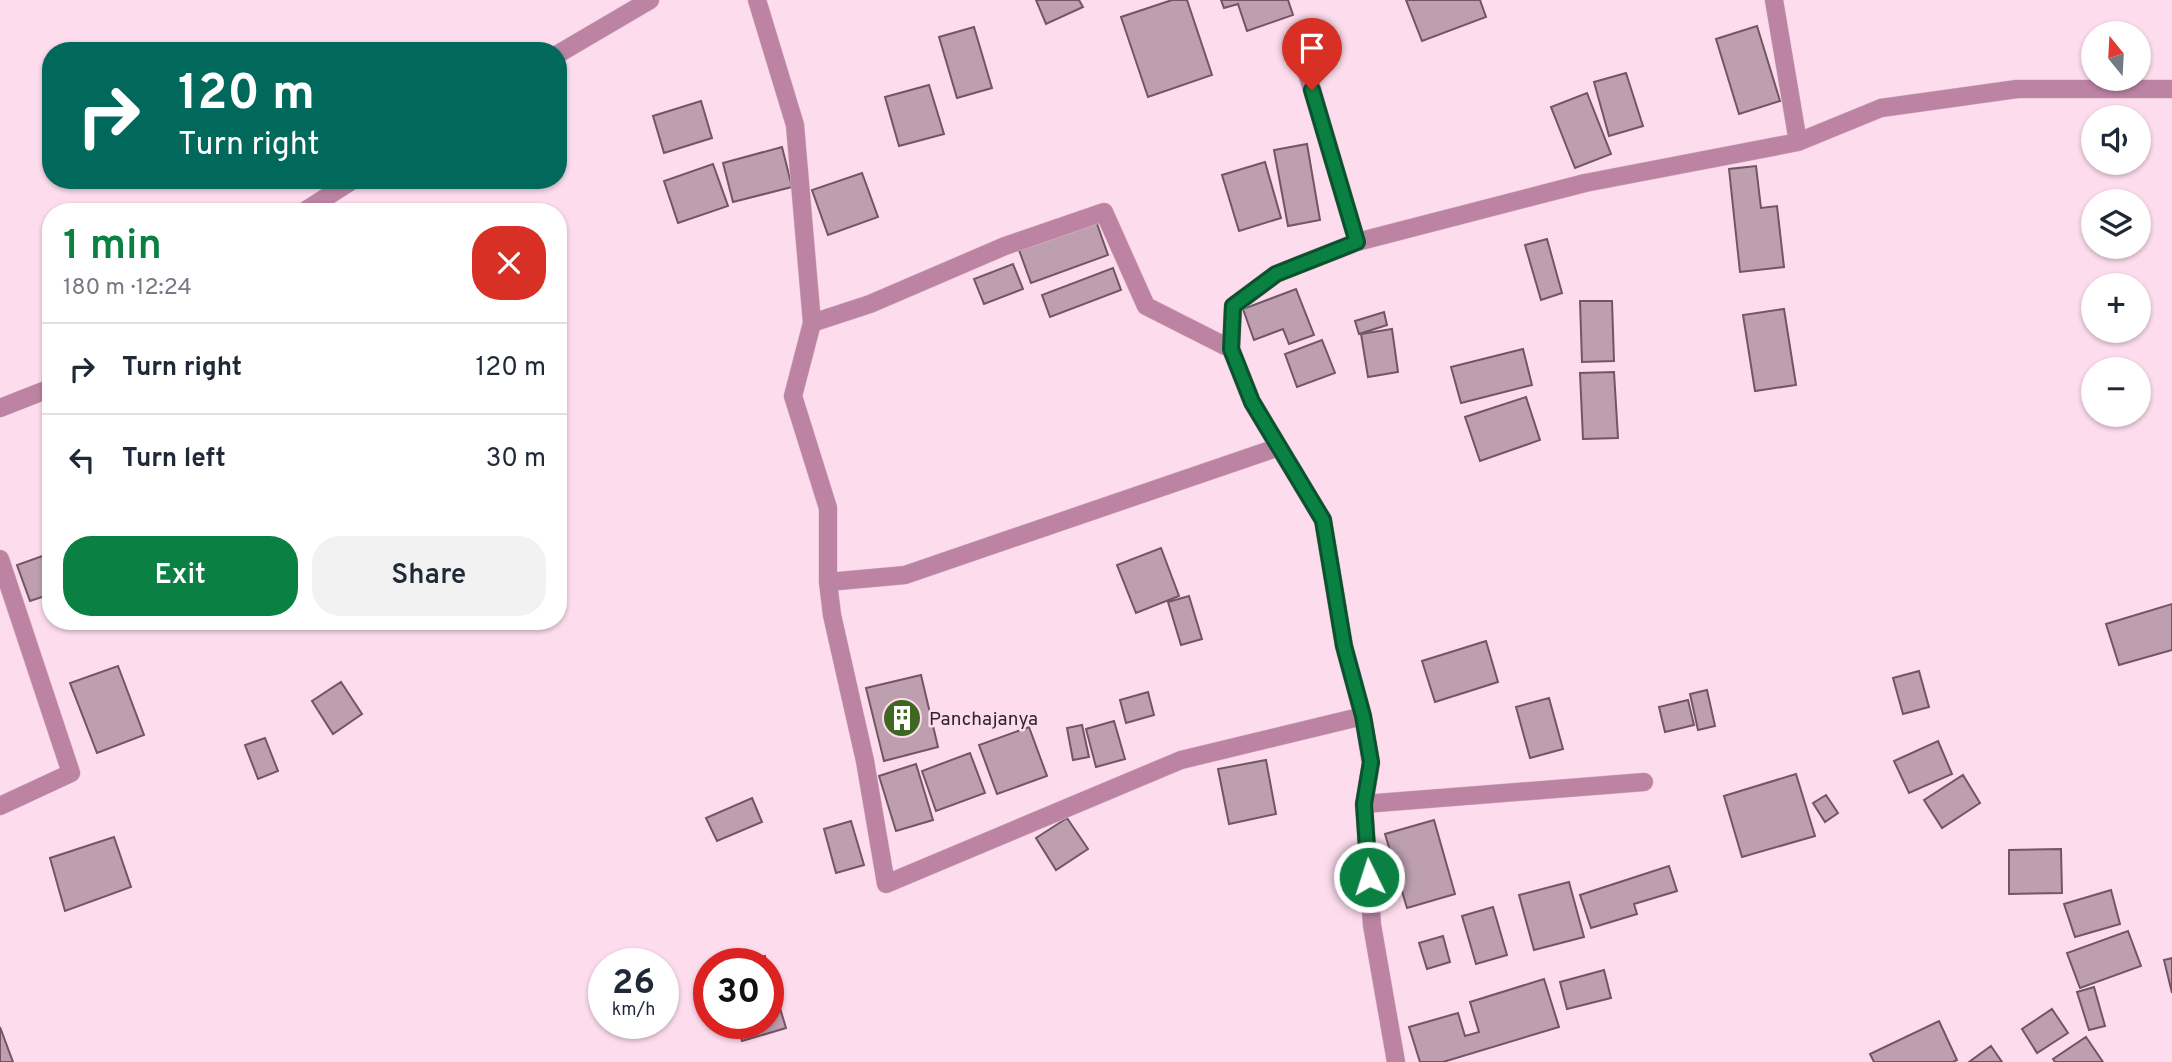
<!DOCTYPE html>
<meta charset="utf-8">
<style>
:root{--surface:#fff;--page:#f2f2f3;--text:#1f2937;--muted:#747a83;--line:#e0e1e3;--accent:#0b8043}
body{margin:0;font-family:Overpass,sans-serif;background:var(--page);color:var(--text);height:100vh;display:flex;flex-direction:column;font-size:26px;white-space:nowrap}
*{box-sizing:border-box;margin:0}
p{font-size:23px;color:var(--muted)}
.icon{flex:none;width:38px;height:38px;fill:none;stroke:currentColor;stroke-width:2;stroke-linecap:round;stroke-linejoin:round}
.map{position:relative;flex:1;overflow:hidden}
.side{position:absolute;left:42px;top:203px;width:525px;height:427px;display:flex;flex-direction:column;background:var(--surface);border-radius:28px;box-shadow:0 2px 5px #0004}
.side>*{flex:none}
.hud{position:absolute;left:42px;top:42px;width:525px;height:147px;border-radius:28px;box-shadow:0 2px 5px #0004;background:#00695c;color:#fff;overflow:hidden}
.needle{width:46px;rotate:342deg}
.controls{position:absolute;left:2081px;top:21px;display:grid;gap:14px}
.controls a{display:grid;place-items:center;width:70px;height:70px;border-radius:50%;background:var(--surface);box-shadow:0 2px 5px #0004;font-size:35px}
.speed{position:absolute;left:588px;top:948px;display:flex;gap:14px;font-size:35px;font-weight:700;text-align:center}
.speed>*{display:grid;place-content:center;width:91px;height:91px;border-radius:50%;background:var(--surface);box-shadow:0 2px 5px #0004;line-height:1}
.speed small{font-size:18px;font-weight:400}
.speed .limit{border:10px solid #d22;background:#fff;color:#111}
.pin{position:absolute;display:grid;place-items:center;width:60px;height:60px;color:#fff;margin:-72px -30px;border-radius:50% 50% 50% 0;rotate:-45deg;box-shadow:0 0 7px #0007}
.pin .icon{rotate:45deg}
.me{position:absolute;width:77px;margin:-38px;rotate:356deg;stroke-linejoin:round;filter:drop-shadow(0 0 5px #0008)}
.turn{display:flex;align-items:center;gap:24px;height:147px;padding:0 21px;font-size:32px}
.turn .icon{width:91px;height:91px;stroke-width:2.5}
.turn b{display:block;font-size:49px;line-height:60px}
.round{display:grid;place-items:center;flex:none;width:74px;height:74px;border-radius:28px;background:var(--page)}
.headline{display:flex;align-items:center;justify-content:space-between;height:119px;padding:0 21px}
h1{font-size:42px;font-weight:600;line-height:52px;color:var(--accent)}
.cta{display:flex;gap:14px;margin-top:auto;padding:14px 21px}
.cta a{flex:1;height:80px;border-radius:28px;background:var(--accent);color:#fff;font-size:28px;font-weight:600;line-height:80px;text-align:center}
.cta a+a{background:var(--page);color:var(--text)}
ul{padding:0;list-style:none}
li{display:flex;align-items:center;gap:21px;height:91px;padding:0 21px;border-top:2px solid var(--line)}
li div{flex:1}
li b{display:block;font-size:26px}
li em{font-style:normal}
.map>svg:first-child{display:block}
</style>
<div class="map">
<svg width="2172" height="1062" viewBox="0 0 2172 1062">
<rect width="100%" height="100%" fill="#fddced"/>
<path fill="#bd9faf" stroke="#725665" stroke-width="2" d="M1036 0H1079L1083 7 1046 24Z
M1172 0H1187L1212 75 1148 97 1121 17Z
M1221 0H1288L1293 15 1247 31 1238 4 1224 8Z
M1406 0H1480L1486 17 1422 41Z
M1757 26 1780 101 1739 114 1716 39Z
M974 27 992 88 957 98 939 37Z
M1626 73 1643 126 1609 136 1594 82Z
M929 85 944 134 899 146 885 97Z
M1587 93 1611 154 1575 168 1551 107Z
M701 101 712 138 664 153 653 116Z
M1307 144 1320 220 1288 226 1274 150Z
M782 147 792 187 733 202 723 163Z
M1265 162 1281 218 1239 231 1222 175Z
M713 164 728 206 678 223 664 181Z
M1756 166 1761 208 1777 206 1784 267 1740 272 1729 169Z
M862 173 878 217 828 235 812 190Z
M1096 221 1108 255 1031 283 1019 250Z
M1547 239 1562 293 1541 300 1525 245Z
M1013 264 1023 289 984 304 974 279Z
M1113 268 1121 290 1050 317 1042 295Z
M1296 289 1314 335 1289 344 1283 329 1254 340 1243 309Z
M1580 301H1612L1614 361 1582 362Z
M1784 309 1796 385 1755 391 1743 315Z
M1384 312 1387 325 1359 334 1355 321Z
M1392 329 1398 372 1368 377 1361 334Z
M1322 340 1335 373 1297 387 1285 354Z
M1523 349 1532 385 1461 403 1451 367Z
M1614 372 1618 438 1583 439 1580 373Z
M1526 397 1540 440 1480 461 1465 417Z
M1161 548 1179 596 1136 613 1117 565Z
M51 553V594L30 601 17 565Z
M1189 596 1202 639 1181 645 1168 602Z
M2172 604V650L2119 665 2106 624Z
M1486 641 1498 682 1435 702 1422 661Z
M118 666 144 735 97 753 70 683Z
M1919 671 1929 707 1903 714 1893 678Z
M921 675 938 747 884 761 866 688Z
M341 682 362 714 333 734 312 701Z
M1707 690 1715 726 1698 730 1690 694Z
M1148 692 1154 715 1126 723 1120 700Z
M1549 698 1563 749 1530 758 1516 707Z
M1688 700 1694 725 1665 732 1659 707Z
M1114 721 1125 759 1096 767 1086 729Z
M1082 725 1089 757 1073 760 1067 728Z
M1029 727 1047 776 997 794 979 745Z
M265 738 278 771 258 779 245 745Z
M1938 741 1952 774 1909 793 1894 761Z
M970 753 985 793 936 811 922 771Z
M1266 760 1276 814 1229 824 1218 769Z
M916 764 933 820 896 831 879 776Z
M1796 774 1815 836 1742 857 1724 796Z
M1963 775 1980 803 1942 828 1924 800Z
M1826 795 1838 813 1825 822 1813 803Z
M752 798 762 822 717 841 706 818Z
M1067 818 1088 849 1056 870 1036 838Z
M1434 820 1455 894 1407 908 1385 834Z
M851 821 864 865 836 873 824 829Z
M114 837 131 887 65 911 50 858Z
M2061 849 2062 893 2009 894V850Z
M1669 866 1677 891 1634 904 1637 914 1591 928 1580 895Z
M1569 882 1584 937 1534 950 1519 895Z
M2111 890 2120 924 2075 937 2064 904Z
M1493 907 1507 955 1476 964 1462 916Z
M2128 931 2141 966 2080 988 2067 953Z
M1443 936 1450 962 1427 969 1419 943Z
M765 956 767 964H737Z
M2172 958V993L2164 960Z
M768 968 786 1028 742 1041 737 1024H768Z
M1604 970 1611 998 1567 1009 1560 982Z
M1544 979 1559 1027 1443 1062H1420L1409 1027 1458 1013 1465 1036 1479 1032 1470 1002Z
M2094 987 2105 1026 2089 1030 2077 992Z
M2052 1009 2068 1033 2037 1053 2022 1029Z
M1939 1021 1957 1060 1953 1062H1874L1870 1054Z
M0 1027 13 1062H0Z
M2086 1037 2103 1062H2055L2053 1059Z
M1991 1046 2002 1062H1969Z"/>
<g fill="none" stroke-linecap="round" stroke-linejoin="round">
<defs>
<path id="street" d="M757 0 795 125 812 323 793 396 828 508V582L832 615 865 761 886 884 1181 760 1363 716
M1774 0 1798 142
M1297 39 1357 242
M558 54 650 0
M303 212 353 180
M812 323 870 304 1005 246 1104 212 1146 306 1231 349
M0 408 51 388
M0 559 71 773 0 806
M828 582 905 575 1279 447
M1364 804 1644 782
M1396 1062 1372 925 1364 804 1371 763 1363 716 1344 646 1323 520 1252 402 1231 349 1233 306 1276 274 1357 242 1585 183 1798 142 1881 108 2017 89H2172"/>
</defs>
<use href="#street" stroke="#d8bbca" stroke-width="19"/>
<use href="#street" stroke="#bc83a3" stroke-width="18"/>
</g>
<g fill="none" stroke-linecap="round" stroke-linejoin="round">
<defs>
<path id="route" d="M1312 90 1357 242 1276 274 1233 306 1231 349 1252 402 1323 520 1344 646 1363 716 1371 762 1364 804 1369 877"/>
</defs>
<use href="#route" stroke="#07532c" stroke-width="18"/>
<use href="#route" stroke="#0b8043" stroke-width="12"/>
</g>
<defs>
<symbol id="building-disc" viewBox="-11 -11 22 22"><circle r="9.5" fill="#3e6722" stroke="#fddced"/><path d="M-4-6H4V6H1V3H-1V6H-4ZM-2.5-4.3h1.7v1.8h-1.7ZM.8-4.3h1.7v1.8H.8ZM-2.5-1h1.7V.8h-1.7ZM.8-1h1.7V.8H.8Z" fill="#fff"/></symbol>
</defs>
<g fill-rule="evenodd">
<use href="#building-disc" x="880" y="696" width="44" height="44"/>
</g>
<g text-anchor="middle" stroke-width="5" stroke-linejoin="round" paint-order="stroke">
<g font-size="19" fill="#31252c" stroke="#fddced" text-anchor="start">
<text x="929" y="725">Panchajanya</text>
</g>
</g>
</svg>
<div class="controls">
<a><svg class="needle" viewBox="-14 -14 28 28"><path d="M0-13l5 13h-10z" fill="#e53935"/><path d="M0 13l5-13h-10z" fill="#747a83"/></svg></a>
<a><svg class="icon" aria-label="sound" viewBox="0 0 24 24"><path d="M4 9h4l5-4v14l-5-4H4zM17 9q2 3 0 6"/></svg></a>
<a><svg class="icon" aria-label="layers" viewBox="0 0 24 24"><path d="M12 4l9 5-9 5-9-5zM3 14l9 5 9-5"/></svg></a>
<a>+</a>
<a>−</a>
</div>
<div class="speed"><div>26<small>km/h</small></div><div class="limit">30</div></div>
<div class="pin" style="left:1312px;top:90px;background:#d93025"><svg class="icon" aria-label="arrive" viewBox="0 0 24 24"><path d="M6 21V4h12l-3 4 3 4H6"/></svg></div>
<svg class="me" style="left:1369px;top:877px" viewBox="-20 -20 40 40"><circle r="17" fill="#0b8043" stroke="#fff" stroke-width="3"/><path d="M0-11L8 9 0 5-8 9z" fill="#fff"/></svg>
<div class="hud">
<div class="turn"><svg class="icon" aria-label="right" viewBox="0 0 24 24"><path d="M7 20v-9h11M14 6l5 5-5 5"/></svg><div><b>120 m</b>Turn right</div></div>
</div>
<section class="side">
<div class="headline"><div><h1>1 min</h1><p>180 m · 12:24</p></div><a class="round" style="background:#d93025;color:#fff"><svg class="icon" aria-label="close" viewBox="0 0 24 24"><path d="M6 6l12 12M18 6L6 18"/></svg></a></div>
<ul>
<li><svg class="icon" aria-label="right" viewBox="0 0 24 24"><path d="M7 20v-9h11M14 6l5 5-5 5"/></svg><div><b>Turn right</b></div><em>120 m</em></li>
<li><svg class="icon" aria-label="left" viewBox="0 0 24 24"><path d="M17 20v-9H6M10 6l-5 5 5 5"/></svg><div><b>Turn left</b></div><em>30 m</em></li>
</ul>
<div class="cta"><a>Exit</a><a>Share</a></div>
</section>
</div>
